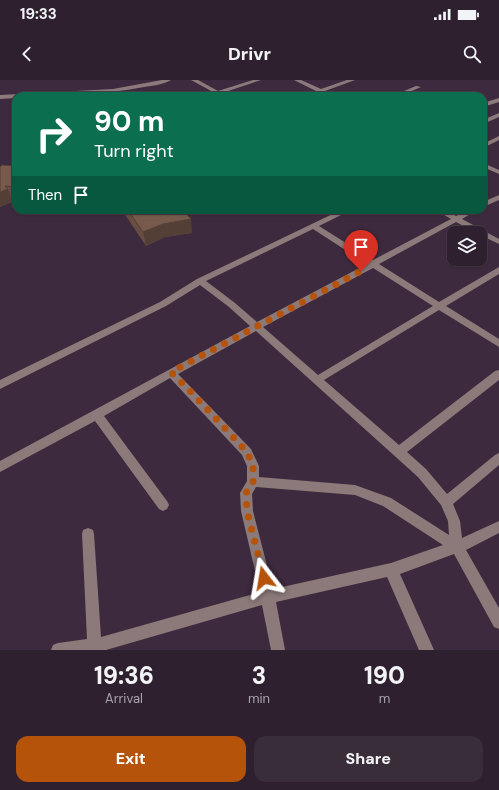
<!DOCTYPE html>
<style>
:root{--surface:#2e202e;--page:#3a2d3a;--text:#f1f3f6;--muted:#a7a3aa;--line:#493e4a;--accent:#b45309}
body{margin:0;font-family:"DM Sans",sans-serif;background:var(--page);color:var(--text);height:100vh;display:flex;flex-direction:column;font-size:15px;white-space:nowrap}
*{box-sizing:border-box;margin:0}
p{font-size:13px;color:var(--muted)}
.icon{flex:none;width:22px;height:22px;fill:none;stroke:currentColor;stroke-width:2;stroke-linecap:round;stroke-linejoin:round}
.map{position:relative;height:570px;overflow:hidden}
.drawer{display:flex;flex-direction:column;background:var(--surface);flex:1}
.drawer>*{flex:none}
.guide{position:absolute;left:12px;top:12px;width:475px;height:122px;border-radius:12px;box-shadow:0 1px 3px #0004,0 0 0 1px var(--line);background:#0b6e4f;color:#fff;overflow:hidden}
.fabs{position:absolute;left:447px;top:146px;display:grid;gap:8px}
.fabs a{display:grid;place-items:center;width:40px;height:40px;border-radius:8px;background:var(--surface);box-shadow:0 1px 3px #0004,0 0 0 1px var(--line);font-size:20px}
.pin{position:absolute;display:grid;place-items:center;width:34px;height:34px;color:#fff;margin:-41px -17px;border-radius:50% 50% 50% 0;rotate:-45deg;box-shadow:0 0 4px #0007}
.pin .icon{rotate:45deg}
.me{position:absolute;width:44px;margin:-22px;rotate:346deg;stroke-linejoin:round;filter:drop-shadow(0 0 3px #0008)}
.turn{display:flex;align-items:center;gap:14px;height:84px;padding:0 16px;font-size:18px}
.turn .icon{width:52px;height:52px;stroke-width:2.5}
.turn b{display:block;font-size:28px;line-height:34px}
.then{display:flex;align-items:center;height:38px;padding:0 16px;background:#0003;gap:8px;font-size:15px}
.eta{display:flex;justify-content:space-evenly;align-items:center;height:68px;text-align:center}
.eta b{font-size:24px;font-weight:800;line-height:28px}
.primary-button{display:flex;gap:8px;margin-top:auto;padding:8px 16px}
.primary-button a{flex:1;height:46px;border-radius:12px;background:var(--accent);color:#fff;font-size:16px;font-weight:800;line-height:46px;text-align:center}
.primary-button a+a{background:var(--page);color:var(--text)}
.status{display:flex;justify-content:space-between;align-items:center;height:28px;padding:0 20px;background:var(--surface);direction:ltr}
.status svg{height:11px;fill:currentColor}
header{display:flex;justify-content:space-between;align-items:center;height:52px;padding:0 16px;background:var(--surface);font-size:18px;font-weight:800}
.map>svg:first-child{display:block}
</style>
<div class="status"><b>19:33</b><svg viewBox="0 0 49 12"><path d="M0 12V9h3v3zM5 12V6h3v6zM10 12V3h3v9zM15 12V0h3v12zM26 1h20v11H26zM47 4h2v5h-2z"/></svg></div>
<header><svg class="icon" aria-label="back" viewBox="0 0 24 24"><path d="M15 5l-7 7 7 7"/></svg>Drivr<svg class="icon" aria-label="search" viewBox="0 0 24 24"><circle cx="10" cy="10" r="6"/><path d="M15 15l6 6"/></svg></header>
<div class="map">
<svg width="499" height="570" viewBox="0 0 499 570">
<rect width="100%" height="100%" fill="#3e2a3e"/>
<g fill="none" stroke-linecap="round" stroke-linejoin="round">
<path fill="#8b7a79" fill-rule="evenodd" d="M162 0H171C164 4 153 6 144 7 102 15 59 16 16 16V18L0 19V15L113 9Z
M191 0H198L218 11 253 0H261L222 13V15L204 16 213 12Z
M294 0H301L321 9 347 0H355L325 11 334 16H327L320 13 311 16H303L316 11Z
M416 6 421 7 400 16H392Z
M499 18V22L483 27V23Z
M499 33V37L483 44V40Z
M499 56V60L483 68V64Z
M483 83 499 90V94L483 87Z
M499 115V120L483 127V122Z
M341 130H351L319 146 373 180 451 139 436 130H446L456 136 467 130H477L462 139 499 159V164L480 155V153H477L456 142 379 184 439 222 499 187V194L446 226 499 259V267L439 230 324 300 399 365 495 291 499 290V300L407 372 426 389 447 414 495 375 499 373V385L453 424 460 441 462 458 499 441V453L466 470 499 528V549L494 547 454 474 400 494 434 570H419L387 497 276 522 285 570H271L262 525 106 570H51L53 565 58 563 87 559 82 454 83 450 88 448 93 450 94 454 101 557 260 512 241 431 240 413 247 401V386L242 375 170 298 104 336 167 421 169 425 167 429 163 431 159 429 95 341 0 392V381L250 246 229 227 200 205 166 226 0 309V300L160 222 197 199ZM313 149 367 184 257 242 235 223 206 201ZM373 188 433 226 318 295 263 247ZM256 251 418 397 441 425 448 441 449 455 391 418 355 405 259 397V386L251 369 178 294ZM256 407 355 415 383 426 443 465 391 483 273 509 253 431 252 414Z"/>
</g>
<path fill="#674d42" d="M16 86V119H11L12 122 0 127V87Z
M122 130H183L192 153 165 157 146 166Z"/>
<path fill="#543f36" d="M8 109 12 122 0 127V112Z
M191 139 192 153 165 157 146 166 143 152 163 144Z"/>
<path fill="#785a4d" stroke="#543f36" d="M2 85 16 86V107L5 106 8 109 0 112V87Z
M128 130H183L191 139 163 144 143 152Z"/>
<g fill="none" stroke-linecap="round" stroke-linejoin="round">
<path stroke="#b45309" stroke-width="7" stroke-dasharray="0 12.6" d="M264 498 247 431 246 413 253 402V386L247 372 193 314 171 292 361 191"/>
</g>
</svg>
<div class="fabs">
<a><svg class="icon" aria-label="layers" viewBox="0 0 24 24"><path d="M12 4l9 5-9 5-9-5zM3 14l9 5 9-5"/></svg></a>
</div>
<div class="pin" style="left:361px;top:191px;background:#d93025"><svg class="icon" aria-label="arrive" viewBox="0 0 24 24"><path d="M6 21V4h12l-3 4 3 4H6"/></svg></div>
<svg class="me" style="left:264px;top:498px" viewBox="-20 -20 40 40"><path d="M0-17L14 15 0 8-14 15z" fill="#b45309" stroke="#fff" stroke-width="4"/></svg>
<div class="guide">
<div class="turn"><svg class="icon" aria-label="right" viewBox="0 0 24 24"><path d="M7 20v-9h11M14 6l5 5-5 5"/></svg><div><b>90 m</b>Turn right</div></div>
<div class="then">Then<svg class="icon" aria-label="arrive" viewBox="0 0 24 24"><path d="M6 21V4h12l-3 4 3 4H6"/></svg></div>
</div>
</div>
<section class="drawer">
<div class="eta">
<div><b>19:36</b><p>Arrival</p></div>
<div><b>3</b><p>min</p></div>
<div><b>190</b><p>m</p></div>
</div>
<div class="primary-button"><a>Exit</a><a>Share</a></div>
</section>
